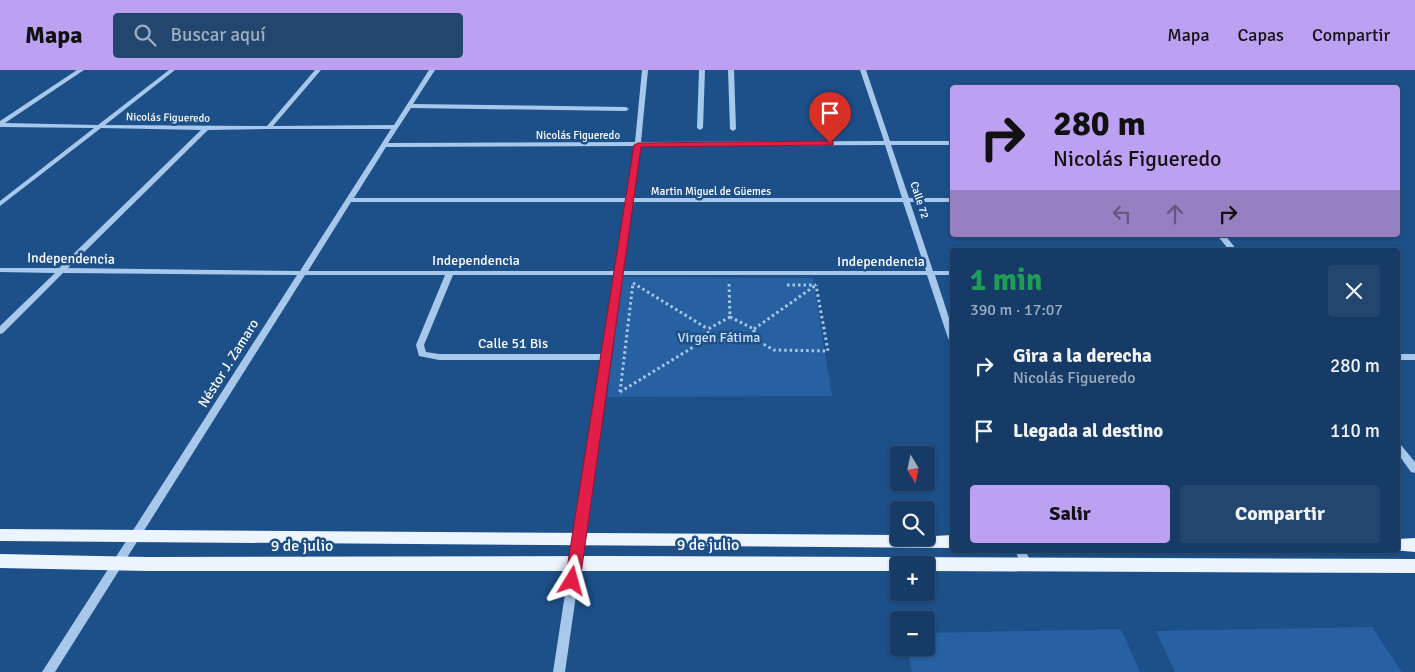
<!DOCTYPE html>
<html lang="es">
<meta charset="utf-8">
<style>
:root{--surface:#163b66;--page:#23466f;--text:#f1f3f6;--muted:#9eadbf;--line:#35557a;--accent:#bca0f2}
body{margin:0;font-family:Signika,sans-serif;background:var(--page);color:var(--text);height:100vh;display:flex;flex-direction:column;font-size:19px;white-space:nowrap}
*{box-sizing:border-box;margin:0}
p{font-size:16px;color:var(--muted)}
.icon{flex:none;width:28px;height:28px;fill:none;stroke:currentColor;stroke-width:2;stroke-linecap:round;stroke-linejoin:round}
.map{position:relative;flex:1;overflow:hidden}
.sheet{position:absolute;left:950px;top:178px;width:450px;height:305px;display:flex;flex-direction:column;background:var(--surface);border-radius:5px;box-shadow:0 1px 4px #0004,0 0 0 1px var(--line)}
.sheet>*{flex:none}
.guide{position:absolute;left:950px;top:15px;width:450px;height:152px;border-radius:5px;box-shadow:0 1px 4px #0004,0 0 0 1px var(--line);background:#bca0f2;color:#111;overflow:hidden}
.needle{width:32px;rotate:170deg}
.tools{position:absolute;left:890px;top:376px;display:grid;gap:10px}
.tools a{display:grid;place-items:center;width:45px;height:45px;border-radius:5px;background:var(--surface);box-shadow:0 1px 4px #0004,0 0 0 1px var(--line);font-size:25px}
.pin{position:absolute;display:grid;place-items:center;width:42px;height:42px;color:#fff;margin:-51px -21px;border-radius:50% 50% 50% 0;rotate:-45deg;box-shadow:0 0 5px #0007}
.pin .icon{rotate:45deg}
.me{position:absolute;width:55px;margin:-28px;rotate:8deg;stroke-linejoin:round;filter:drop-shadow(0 0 4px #0008)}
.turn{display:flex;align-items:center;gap:18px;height:105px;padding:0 20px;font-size:22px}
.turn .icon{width:65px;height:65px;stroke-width:2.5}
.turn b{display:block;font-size:35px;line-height:42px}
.lanes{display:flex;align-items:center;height:48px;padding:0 20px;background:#0003;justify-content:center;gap:25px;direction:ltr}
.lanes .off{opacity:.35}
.round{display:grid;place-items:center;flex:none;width:52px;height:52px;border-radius:5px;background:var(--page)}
.summary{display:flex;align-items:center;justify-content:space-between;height:85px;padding:0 20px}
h1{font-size:30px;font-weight:700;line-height:38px;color:#1e9e55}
.cta{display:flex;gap:10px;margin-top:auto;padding:10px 20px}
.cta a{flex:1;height:58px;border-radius:5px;background:var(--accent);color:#111;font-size:20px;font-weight:700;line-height:58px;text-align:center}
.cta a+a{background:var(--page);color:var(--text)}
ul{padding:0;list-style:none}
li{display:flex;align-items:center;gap:15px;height:65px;padding:0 20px}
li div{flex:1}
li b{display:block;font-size:19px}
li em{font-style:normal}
header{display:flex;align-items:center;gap:30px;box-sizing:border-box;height:70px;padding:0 25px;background:var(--accent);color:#111}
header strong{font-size:24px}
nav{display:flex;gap:28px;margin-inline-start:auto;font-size:18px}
.search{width:350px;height:45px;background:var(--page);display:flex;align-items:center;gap:12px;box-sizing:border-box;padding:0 18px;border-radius:5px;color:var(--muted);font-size:19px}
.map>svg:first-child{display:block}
</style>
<header>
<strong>Mapa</strong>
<div class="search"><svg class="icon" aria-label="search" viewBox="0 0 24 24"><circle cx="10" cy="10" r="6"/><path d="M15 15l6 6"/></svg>Buscar aquí</div>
<nav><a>Mapa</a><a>Capas</a><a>Compartir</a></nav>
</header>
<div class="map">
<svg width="1415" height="602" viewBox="0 0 1415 602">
<rect width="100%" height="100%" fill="#1d4f88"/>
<path fill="#2761a1" d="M622 207 813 208 832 326 607 327Z
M1372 557 1402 602H1175L1156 561Z
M1121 559 1140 602H912L907 578H926V563Z"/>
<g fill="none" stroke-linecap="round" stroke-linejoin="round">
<path stroke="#a7c8eb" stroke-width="3" stroke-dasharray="2.5 3" stroke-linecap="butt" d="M633 213 708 259
M729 214 730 247
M787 215H816
M730 247 754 259V269L731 273 708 268V259Z
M754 259 816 215
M754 269 774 280 828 281 816 215
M620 322 633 213
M620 322 708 268"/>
<path fill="#a7c8eb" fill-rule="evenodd" d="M77 0H84L5 53 98 55 169 0H175L105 55 267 56 315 0H321L273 56 394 55 429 0H435L413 34 626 37 629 39 626 41 411 38 388 73 635 72 642 0H648L641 72 884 71 860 0H866L890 71H952V75H891L909 128H952V132H910L933 201H952V205H935L952 257V271L949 270 948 268 927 205H622L565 602H553L601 290H439L419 286 416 275 445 205H305L55 602H42L297 205 63 203 3 263 0 264V256L55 203 0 202V198H59L201 60 101 58 0 136V131L94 58 0 57V51ZM269 59H391L300 201 68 198 208 60ZM885 75 902 128H633L641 76ZM635 76 627 128H354L386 77ZM351 132H626L615 201H308ZM633 132H903L926 201H623ZM453 205H615L602 284H439L426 282 424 275Z
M699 0H705L703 58 700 60 697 58Z
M728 0H734L736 59 733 61 730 59Z
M1217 165H1225L1237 180H1229Z
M1398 284H1415V290H1398Z
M1398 374 1401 375 1415 392V403L1411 402 1398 384Z
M1015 480H1025L1032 494 1030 497 1026 499 1022 497Z"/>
<path fill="#ecf4fe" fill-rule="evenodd" d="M0 459 899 465V468L952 465V478L0 471Z
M1415 468V482L1393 480H1398V469Z
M0 484 147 487 603 486 1415 489V503L926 501V495H899V501H147L0 498Z"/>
</g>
<path fill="#e11d48" stroke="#92132f" d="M830 71H833V75L641 77 580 511 578 515 572 517 567 515 565 511 634 75 638 73Z"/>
<g text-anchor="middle" stroke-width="5" stroke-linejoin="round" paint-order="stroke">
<g font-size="11" fill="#fff" stroke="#1d4f88">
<text transform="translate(168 47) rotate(1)" y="4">Nicolás Figueredo</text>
<text x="578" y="69">Nicolás Figueredo</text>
<text x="711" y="125">Martin Miguel de Güemes</text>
<text transform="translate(920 130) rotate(72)" y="4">Calle 72</text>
</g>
<g font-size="14" fill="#fff" stroke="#1d4f88">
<text transform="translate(71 188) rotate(1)" y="5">Independencia</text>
<text x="476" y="195">Independencia</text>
<text x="881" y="196">Independencia</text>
<text x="513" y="278">Calle 51 Bis</text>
<text transform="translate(228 293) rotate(-58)" y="5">Néstor J. Zamaro</text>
</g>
<g font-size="14" fill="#cce1f8" stroke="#1d4f88">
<text x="719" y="272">Virgen Fátima</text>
</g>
<g font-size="16" fill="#fff" stroke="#1d4f88">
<text x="708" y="480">9 de julio</text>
<text x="302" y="481">9 de julio</text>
</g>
</g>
</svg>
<div class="tools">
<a><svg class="needle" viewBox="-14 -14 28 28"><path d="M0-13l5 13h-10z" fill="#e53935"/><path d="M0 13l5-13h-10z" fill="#9eadbf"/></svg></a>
<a><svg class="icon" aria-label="search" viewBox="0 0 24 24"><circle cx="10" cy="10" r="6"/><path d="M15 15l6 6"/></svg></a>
<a>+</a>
<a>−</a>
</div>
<div class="pin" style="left:830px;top:73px;background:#d93025"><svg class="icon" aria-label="arrive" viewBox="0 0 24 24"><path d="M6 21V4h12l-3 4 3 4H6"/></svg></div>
<svg class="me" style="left:572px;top:511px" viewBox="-20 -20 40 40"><path d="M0-17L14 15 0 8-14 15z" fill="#e11d48" stroke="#fff" stroke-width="4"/></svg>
<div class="guide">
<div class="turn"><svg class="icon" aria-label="right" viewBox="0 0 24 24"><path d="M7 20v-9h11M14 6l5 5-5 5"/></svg><div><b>280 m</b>Nicolás Figueredo</div></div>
<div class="lanes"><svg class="icon off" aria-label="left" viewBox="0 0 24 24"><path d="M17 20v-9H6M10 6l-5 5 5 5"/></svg><svg class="icon off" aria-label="ahead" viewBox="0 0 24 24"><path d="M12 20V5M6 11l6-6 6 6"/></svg><svg class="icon" aria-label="right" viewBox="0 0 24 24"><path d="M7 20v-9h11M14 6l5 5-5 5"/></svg></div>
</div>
<section class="sheet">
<div class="summary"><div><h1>1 min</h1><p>390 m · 17:07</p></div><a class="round"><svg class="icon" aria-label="close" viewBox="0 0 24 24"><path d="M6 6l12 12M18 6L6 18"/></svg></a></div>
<ul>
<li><svg class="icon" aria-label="right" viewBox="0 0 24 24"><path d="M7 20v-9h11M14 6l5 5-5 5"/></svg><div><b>Gira a la derecha</b><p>Nicolás Figueredo</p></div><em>280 m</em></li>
<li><svg class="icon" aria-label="arrive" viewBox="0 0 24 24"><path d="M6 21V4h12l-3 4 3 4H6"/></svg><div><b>Llegada al destino</b></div><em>110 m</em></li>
</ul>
<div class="cta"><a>Salir</a><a>Compartir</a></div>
</section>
</div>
